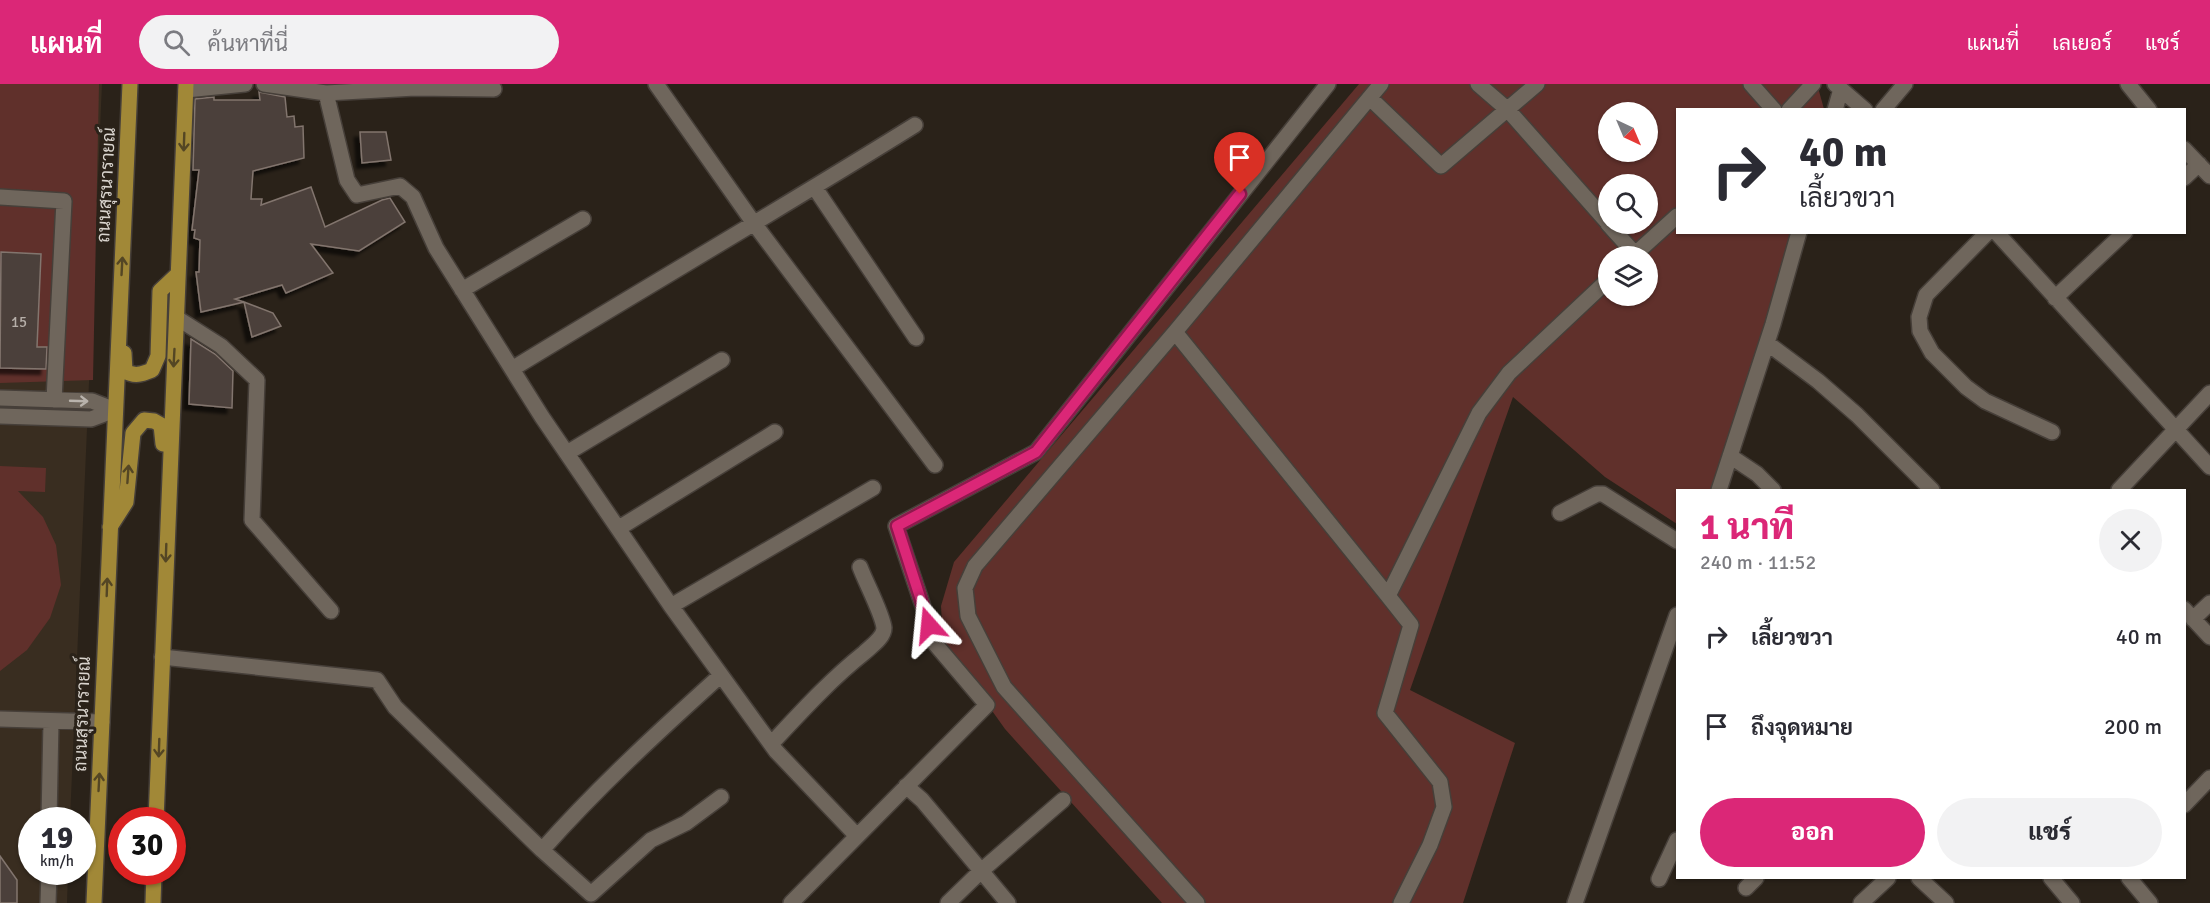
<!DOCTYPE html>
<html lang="th">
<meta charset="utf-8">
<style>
:root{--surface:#fff;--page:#f2f2f3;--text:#2b2b33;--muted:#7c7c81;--accent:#db2777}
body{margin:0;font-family:Signika,Sarabun,sans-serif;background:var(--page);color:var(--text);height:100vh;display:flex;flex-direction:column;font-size:22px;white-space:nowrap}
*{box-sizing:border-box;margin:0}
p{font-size:20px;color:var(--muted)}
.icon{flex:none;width:33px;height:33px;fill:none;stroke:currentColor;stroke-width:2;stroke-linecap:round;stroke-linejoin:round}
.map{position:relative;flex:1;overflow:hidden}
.details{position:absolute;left:1676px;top:405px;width:510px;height:390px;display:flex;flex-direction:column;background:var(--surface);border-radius:0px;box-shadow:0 2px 4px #0004}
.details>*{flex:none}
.hud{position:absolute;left:1676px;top:24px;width:510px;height:126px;border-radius:0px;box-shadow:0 2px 4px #0004;background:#fff;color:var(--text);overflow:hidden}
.needle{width:39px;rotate:136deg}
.tools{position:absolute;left:1598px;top:18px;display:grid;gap:12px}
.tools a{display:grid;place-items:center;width:60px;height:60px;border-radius:50%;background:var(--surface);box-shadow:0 2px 4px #0004;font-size:30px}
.speed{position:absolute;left:18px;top:723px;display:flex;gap:12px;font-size:30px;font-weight:700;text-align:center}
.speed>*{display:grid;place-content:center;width:78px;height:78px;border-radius:50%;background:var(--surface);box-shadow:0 2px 4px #0004;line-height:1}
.speed small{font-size:15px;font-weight:400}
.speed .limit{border:9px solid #d22;background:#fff;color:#111}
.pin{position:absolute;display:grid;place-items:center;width:51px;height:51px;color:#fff;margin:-62px -26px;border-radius:50% 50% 50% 0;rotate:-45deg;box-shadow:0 0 6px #0007}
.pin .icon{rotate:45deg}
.me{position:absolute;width:66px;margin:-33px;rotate:342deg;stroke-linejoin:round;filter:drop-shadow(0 0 4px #0008)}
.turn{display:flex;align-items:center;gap:21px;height:126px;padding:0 24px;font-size:27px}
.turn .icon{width:78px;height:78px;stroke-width:2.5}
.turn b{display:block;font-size:42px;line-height:51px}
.round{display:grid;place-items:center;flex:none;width:63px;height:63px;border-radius:32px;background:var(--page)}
.overview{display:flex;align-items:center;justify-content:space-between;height:102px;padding:0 24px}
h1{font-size:36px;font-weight:800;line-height:45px;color:var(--accent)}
.action{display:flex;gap:12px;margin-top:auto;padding:12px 24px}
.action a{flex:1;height:69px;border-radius:36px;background:var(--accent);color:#fff;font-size:24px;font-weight:800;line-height:69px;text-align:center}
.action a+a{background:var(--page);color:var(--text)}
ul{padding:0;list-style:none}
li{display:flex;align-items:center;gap:18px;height:90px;padding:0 24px}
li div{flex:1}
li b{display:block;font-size:22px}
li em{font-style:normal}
header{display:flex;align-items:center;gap:36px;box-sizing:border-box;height:84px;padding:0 30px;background:var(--accent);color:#fff}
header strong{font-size:28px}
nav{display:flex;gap:33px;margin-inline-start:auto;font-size:21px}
.search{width:420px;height:54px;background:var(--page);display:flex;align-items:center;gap:15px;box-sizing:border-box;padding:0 21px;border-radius:33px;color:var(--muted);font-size:22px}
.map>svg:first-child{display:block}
</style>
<header>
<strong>แผนที่</strong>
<div class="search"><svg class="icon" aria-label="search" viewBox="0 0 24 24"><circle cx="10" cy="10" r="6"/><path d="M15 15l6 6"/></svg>ค้นหาที่นี่</div>
<nav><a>แผนที่</a><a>เลเยอร์</a><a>แชร์</a></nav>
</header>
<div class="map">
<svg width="2210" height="819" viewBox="0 0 2210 819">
<defs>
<filter id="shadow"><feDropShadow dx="-5.5" dy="5.5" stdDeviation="1.5" flood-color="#0009"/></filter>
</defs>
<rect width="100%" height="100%" fill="#2a2219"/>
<path fill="#392d20" d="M0 0H102L70 736H32V788H68L67 819H0Z"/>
<path fill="#60302b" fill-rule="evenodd" d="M0 0H99L93 296 0 299Z
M1359 0H1817L1824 25 1677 26V148L1798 149 1719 406H1677V440L1605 393 1513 313 1410 606 1515 659 1463 819H1162L1005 645 943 558 941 522 954 478ZM1608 28H1647V68H1608ZM1608 100H1647V140H1608ZM1608 172H1647V212H1608Z
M0 382 46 384 45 408 18 407 43 433 56 461 61 501 50 534 27 566 0 587Z"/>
<path fill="#4c403a" stroke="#82756e" stroke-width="1.5" filter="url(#shadow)" d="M259 8 285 13 287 33 294 32 295 43 303 42 304 74 253 87 251 115H262L261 121 311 103 325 143 382 116 390 114 405 138 359 167 311 160 333 189 286 209 282 201 235 215 244 218 201 228 196 188H199L200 156 194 154 195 146H192L199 86H193L195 15 214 13V16H260Z
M360 48H386L391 76 362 79Z
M1 168 41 170 37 263H47L46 285 0 284Z
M244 218 273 229 281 242 252 253Z
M191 255 215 270 233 287 232 324 189 320Z
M0 772 17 796V819H0Z"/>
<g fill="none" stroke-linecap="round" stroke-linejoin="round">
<defs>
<path id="minor" d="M264 0 326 9 415 4 494 5
M656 0 753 138 935 381
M1478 0 1508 26 1608 139
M1751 0 1774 26
M1835 0 1865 26
M2128 0 2149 26
M186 6 245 0
M326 9 347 96 357 111 400 102 413 113 436 164 542 333 671 522 776 667 857 752
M1370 14 1441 82 1537 0
M1789 26 1813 0
M1835 26 1841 5
M1883 26 1905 0
M2184 65 2210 92
M2184 94 2199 80
M815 104 916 254
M0 113 64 117 54 316
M1608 140 1636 171
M1988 148 1926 211 1919 233 1920 247 1932 269 1966 303 1985 317 2052 348
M1996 148 2210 383
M1633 172 1677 132
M462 206 583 135
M2055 214 2125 148
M177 234 221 262 257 296 252 436 331 527
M1175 248 1388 512 1479 329 1509 289 1608 196
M1767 259 1818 297 1857 331 1932 406
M512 285C646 203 782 124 915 41
M0 314 92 317 115 326
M0 332 91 335 115 326
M567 369 722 276
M1730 372 1757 390 1773 406
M1719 406 1773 240 1799 148
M2119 406 2210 309
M1560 429 1597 410H1603L1677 457
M619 444 775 348
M1388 512 1411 541 1385 629 1440 698 1444 723 1430 761 1401 819
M671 522 873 404
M2184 525 2210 553
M2193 535 2210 519
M162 573 377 596 395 623 542 766 591 810 651 756 686 739 721 713
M0 635 102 638
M771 660C801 628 830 596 864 569 870 563 884 554 884 544 883 531 865 497 860 483
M906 702 922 716 1008 819
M2184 721 2210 694
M49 736 51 638
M542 766C598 703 659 647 721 591
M1919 794 1946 819
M2051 794 2072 819
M2129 794 2150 819
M1659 795 1677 756
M1746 804 1756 794
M48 819 49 788
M791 819 987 621 936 561 896 442 1036 368 1328 0
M948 819 981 787 1063 716
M1197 819 1004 603 968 532 965 504 975 482 1175 248 1381 0
M1575 819 1677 531
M1861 819 1888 794"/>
<path id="major" d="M124 269 125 287C135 293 142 290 152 286L158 272 160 207 178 190
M110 443 126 418 133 349 144 336 154 337 161 341 163 360
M156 736 186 0
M94 819 130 0
M153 819 154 788"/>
</defs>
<use href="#minor" stroke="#463f39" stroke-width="18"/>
<use href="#major" stroke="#463f39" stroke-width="18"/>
<use href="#minor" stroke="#6f665c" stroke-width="15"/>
<use href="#major" stroke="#a18837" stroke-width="15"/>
</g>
<defs><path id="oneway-shaft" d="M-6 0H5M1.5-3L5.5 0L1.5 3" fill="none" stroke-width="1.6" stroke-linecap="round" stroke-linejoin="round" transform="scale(1.5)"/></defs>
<g stroke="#544624">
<use href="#oneway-shaft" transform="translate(184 58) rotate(92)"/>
<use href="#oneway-shaft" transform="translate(122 182) rotate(-87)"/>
<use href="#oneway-shaft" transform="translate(174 274) rotate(93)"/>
<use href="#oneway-shaft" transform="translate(128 390) rotate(-86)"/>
<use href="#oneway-shaft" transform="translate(166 469) rotate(92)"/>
<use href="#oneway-shaft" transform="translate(107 503) rotate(-88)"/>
<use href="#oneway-shaft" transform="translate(159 664) rotate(92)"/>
<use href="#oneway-shaft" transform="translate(99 698) rotate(-87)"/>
</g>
<use stroke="#b9b3ac" href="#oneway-shaft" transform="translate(79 317) rotate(2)"/>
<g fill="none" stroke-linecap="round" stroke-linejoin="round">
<defs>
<path id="route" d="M929 541 897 442 1036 368 1240 110"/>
</defs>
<use href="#route" stroke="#8e194d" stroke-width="15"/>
<use href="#route" stroke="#db2777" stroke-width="10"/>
</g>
<g text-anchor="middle" stroke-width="6" stroke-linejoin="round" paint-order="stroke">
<g font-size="15" fill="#b6afa9">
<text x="19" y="243">15</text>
</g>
<g font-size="18" fill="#d9d4ce" stroke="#2a2219">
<text transform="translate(106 101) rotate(-87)" y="6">ถนนสุรนารายณ์</text>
<text transform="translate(82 630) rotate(-88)" y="6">ถนนสุรนารายณ์</text>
</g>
</g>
</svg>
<div class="tools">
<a><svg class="needle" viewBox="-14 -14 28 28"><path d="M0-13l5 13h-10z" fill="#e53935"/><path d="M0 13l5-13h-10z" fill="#7c7c81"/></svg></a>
<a><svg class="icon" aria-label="search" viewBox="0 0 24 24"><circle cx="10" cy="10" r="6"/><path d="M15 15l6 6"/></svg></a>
<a><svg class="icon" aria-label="layers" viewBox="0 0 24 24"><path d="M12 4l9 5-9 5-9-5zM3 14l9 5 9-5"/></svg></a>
</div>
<div class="speed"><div>19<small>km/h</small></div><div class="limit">30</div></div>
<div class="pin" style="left:1240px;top:110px;background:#d93025"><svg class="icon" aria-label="arrive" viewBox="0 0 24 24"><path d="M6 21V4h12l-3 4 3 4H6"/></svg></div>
<svg class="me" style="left:929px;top:541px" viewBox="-20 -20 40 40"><path d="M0-17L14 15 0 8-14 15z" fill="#db2777" stroke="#fff" stroke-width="4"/></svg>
<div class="hud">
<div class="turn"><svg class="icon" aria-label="right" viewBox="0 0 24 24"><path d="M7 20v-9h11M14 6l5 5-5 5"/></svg><div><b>40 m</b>เลี้ยวขวา</div></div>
</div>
<section class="details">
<div class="overview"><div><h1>1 นาที</h1><p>240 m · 11:52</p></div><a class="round"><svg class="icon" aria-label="close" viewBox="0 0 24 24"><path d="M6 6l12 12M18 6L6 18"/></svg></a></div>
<ul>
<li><svg class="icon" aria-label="right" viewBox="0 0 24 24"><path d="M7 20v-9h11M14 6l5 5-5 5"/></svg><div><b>เลี้ยวขวา</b></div><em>40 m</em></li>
<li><svg class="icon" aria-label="arrive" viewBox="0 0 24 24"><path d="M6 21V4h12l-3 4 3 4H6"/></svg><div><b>ถึงจุดหมาย</b></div><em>200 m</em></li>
</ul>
<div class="action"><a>ออก</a><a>แชร์</a></div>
</section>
</div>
